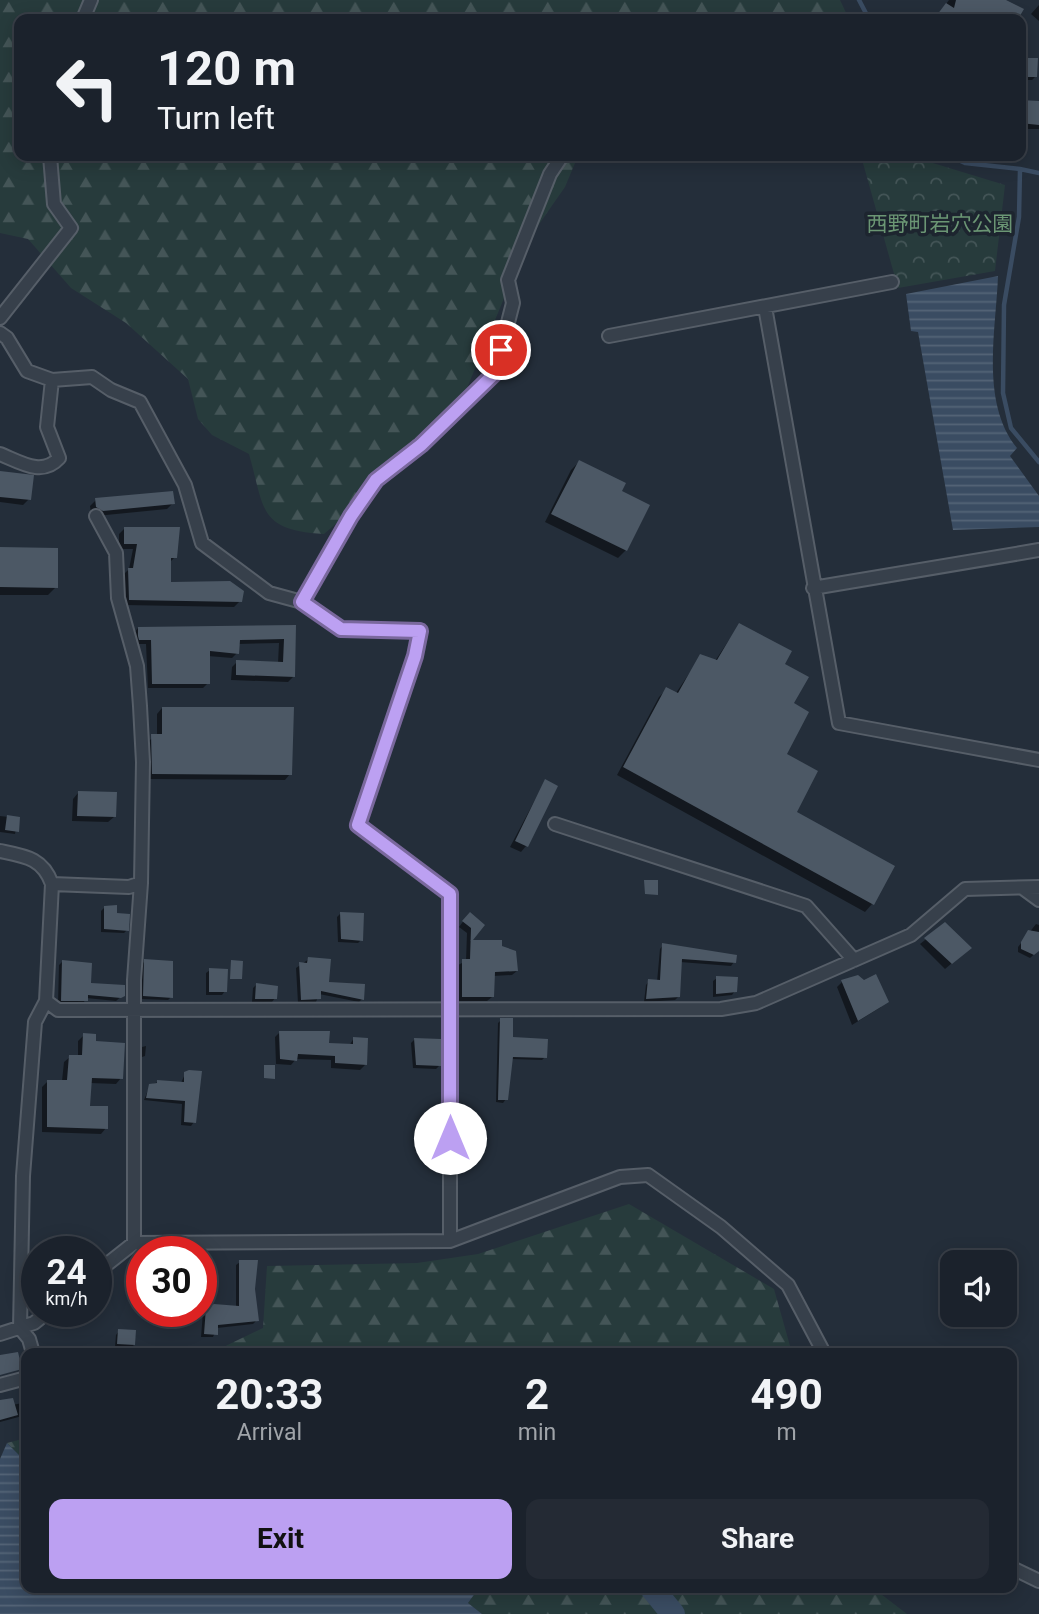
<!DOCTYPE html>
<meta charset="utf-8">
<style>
:root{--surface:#1b222c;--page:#242a34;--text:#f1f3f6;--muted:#a0a4a9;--line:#393f48;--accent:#bca0f2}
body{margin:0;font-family:Roboto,"Noto Sans JP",sans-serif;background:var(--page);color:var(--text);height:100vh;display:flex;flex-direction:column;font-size:26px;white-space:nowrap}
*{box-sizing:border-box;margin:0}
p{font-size:23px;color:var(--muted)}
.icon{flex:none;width:38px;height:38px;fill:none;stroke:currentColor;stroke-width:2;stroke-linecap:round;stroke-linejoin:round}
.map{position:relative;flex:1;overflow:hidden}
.side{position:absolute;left:21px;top:1348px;width:996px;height:245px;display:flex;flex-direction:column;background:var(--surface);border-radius:14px;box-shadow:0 4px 18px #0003,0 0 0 2px var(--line)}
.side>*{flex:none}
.guide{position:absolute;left:14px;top:14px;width:1012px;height:147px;border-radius:14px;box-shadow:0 4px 18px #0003,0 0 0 2px var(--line);background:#1b222c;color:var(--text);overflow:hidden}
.tools{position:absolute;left:940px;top:1250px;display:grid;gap:14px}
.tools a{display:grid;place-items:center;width:77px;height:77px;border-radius:14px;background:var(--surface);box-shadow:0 4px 18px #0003,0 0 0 2px var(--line);font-size:35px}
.speed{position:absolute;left:21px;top:1236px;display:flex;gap:14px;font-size:35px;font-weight:700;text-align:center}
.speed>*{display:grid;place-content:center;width:91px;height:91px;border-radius:50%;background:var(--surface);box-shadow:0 4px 18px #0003,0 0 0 2px var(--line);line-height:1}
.speed small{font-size:18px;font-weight:400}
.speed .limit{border:10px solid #d22;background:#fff;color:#111}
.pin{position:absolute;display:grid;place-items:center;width:60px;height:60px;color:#fff;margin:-30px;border:4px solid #fff;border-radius:50%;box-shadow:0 2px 7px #0007}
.me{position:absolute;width:77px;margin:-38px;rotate:0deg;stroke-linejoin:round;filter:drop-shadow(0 0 5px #0008)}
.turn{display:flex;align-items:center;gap:24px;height:147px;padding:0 28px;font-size:32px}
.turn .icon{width:91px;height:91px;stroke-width:2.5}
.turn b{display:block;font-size:49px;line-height:60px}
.eta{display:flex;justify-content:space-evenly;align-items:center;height:119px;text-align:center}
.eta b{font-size:42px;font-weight:700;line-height:49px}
.primary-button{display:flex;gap:14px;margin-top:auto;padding:14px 28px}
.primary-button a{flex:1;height:80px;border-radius:14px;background:var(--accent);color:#111;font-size:28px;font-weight:700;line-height:80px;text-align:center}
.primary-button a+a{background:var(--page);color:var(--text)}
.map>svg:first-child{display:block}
</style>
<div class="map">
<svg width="1039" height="1614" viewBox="0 0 1039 1614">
<defs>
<pattern id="forest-firs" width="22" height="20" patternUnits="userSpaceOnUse" patternTransform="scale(1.75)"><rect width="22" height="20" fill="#273b3c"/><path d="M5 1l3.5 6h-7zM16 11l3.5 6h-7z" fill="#445557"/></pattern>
<pattern id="park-crowns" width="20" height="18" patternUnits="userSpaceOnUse" patternTransform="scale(1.75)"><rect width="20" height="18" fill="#273b3c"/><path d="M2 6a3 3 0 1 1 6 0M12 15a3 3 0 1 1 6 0" fill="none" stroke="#445557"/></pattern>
<pattern id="water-rules" width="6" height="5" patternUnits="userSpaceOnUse" patternTransform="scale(1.75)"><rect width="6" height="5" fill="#3a4c62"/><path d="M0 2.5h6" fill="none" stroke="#546477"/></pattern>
</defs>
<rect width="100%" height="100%" fill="#242e3a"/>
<path fill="url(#forest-firs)" d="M0 0H840L849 19H19V156H578L565 187 528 240 453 422 324 534C258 530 265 510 249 454L212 435 198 419 188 379 126 323 71 288 28 239 0 233Z
M629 1204 774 1289 792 1353H211L263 1328 267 1266 417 1263 478 1254Z
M26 1438V1462L7 1443Z
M524 1587H863L877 1591 907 1614H482L468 1603 476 1592 519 1593Z"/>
<path fill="url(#park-crowns)" d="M861 156H921L923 160 1005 185 995 271 898 288Z"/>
<path fill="url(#water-rules)" d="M998 276C996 330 980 403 1017 448L1010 456 1039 496V527L953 530 918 332 911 331 906 294Z
M7 1443 26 1462V1587L525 1589 520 1593 476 1592 468 1603 482 1614H0V1459Z"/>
<path fill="#0007" d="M949 0H1002L1021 9 1016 19H994L983 15 979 19H935Z
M1039 5V21L1031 14Z
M1020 59 1035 77 1032 80H1020Z
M1020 101 1039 103V129H1020Z
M579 462 620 492 626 550 618 558 545 522 571 470Z
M0 469V473L29 499 23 505 0 502Z
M96 500 173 503 167 509 96 516 91 513 90 506Z
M124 529 175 557 169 563V584L240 601 234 607 124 605 123 575 129 569 133 549H119V534Z
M0 549 56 587 48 595H0Z
M739 625 783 664 791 704 785 754 795 812 872 904 865 912 617 775 659 697 667 689 676 693 701 656 715 661Z
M295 627 293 677 288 682 231 680 232 667 237 662 278 663 279 643 238 644 237 653 232 658 208 656V683L203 688H148L146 644H134L133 634 138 628Z
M162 708 290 774 285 780 146 779V742L157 736V714Z
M545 781 526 846 521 852 510 847Z
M78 793 114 817 108 822 72 821 73 799Z
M0 816 18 818 15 834 0 832Z
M105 907 115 914 127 930 124 933 101 932V911Z
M340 914 361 940 358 943 338 942 337 917Z
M465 919 483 925 470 941 500 942V947L517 971 512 975 493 976 492 997 487 1001H458V965L466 961 467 933 459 927Z
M945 924 964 953 945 969 920 944Z
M1036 924 1039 925V950L1030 958 1018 952V947Z
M663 945 734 962 731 966 680 962 678 997 675 1000 644 1002 646 985 649 981 657 982 660 949Z
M309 959 327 984 362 999 359 1002 319 994 316 1002 298 1003 296 968Z
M145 961 171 997 168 1000 141 999 142 964Z
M62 962 89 984 123 995 116 1001 86 998 83 1004H58L59 965Z
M210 970 225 991 222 995H206V973Z
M717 978 735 991 732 995 713 997V981Z
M842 982 881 1007 852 1025 837 987Z
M257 984 275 998 272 1002H252L253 988Z
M501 1020 512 1039 545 1057 542 1060 511 1059 506 1099 503 1103 496 1102 498 1023Z
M280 1032 328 1045 349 1046 354 1038 365 1065 360 1070 331 1068V1060L296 1059 291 1065 276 1064 275 1037Z
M84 1035 121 1078 116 1084 90 1083 88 1108 106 1128 101 1134 42 1132V1087L48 1081H62L64 1062 70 1057H78V1041Z
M415 1039 439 1066 436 1069 413 1068 411 1043Z
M146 1046 145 1056 142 1057V1047Z
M185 1074 194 1122 191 1126 181 1125 182 1104 144 1100 150 1085 158 1082 181 1083Z
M240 1262 254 1289 257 1320 253 1324 217 1328 213 1337H201L203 1312 206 1308H236V1265Z
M119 1331 134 1345 130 1348 115 1347 116 1335Z
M0 1402 13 1405 26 1402V1415L0 1422Z"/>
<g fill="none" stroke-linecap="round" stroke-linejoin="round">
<path stroke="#3a4c62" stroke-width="4.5" d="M859 0 869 19
M950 156 965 163 1020 169 1019 217 1004 305 1003 393 1011 428 1039 462
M1020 169 1039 173"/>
<path stroke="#3a4c62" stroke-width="24" d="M651 1587 673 1614"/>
</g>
<path fill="#4c5865" d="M956 0H1006L1024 9 1018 19H934L946 3 954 8Z
M1020 58H1038L1037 77H1020Z
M1020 100 1039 101V125L1020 123Z
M579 460 626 483 622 491 650 505 627 551 551 514Z
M0 471 34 475 31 500 0 497Z
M173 491 175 504 103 511 96 507 95 498Z
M124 527H180L177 558H171V582L230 581 244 591 242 602 129 600 128 568H133L137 544H124Z
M0 547 58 548V588L0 587Z
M739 623 792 651 785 664 809 677 794 703 809 712 787 754 818 771 797 812 895 866 874 905 623 767 666 687 678 693 700 654 717 660Z
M296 625 295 677 236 675V660L283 662 284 639 240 640 239 654 210 651V684H152L151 640H139L138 636V627Z
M162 707H294L292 775 152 774 151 734H162Z
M545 779 558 786 528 847 515 841Z
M78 791 117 792 116 817 77 816Z
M7 815 20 817 19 832 5 830Z
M644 880H658V895L645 894Z
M117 905V913L130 914 129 931 104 929V906Z
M340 912 364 913 363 941 341 939Z
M470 912 485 925 473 940H502V946L516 951 518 971 495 972 494 997H462V959H470L471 928 462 921Z
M945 922 972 948 952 964 924 938Z
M1028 930 1039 932V951L1034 955 1021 949V942Z
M662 943 737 955 736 963 682 959 680 997 646 999 648 979 660 980Z
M308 957 331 959 329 982 365 984 364 1000 321 991V999L301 1000 299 962 307 963Z
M144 959 173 961V998L143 996Z
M62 960 92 963 91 983 125 985V996L121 998 88 995V1001H61Z
M231 960 243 961 242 979H230Z
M209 968 228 969 227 992H209Z
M876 974 889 1002 858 1021 841 980 858 975 864 980Z
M716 976 738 977 737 992 716 994Z
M256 983 278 986 277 999H255Z
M500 1018H513V1037L548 1039 547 1058 513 1057 508 1100H498Z
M279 1031H330L329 1043 353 1044V1037L368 1038 367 1065 335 1063V1056L298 1054 297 1061 280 1059Z
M83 1033 96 1034V1041L125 1043 123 1079 92 1078 90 1106H108V1129L47 1127V1080H67L69 1055H82Z
M414 1038 441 1039V1066L416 1065Z
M264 1065H275V1079L264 1078Z
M189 1070 202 1071 196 1123 184 1122 185 1101 146 1098 149 1084 157 1083V1080L184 1082V1072Z
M239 1260H258L255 1289 259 1321 218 1325V1335L204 1334 206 1307 214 1304 239 1306Z
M118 1329 136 1330 135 1345 117 1344Z
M18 1352 22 1369 0 1375V1355Z
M13 1398 18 1415 0 1420V1400Z"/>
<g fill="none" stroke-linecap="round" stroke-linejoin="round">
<defs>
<path id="street" d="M83 19 91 0
M765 307 839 723 1039 760
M0 318 71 228 54 204 50 156
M0 333 7 338 27 371 52 380 92 377 111 390 140 402 185 485 202 543 269 593 302 602 341 629 420 631 415 656 358 825 450 894V1241
M609 336 892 282
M0 454C20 462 42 477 59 458L47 427 52 380
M96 516 116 553 118 598 137 666 140 706 143 762 141 883 134 980V1243
M813 588 1039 550
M302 602 351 516 376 480 421 445 495 373 513 303 508 280 550 174 562 156
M555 824 806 906 854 960
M0 851C25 856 43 858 52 884L46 1001 35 1022 23 1176 20 1328 29 1339 33 1353
M52 884 129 887 141 883
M1024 889 1039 900
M46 1001 58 1010 721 1009 756 1003 911 935 965 889 1039 887
M96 1273 134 1243 450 1241 620 1177 648 1175 721 1227 788 1285 824 1353
M0 1334 34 1323 49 1311
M0 1385 26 1378
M1012 1568 1039 1581"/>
</defs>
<use href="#street" stroke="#565e68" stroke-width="16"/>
<use href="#street" stroke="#37404b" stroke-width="12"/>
</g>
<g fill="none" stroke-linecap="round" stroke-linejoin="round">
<defs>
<path id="route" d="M450 1138V894L358 825 415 656 420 631 341 629 302 602 351 516 376 480 421 445 495 373 501 350"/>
</defs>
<use href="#route" stroke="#7a689d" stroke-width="18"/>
<use href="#route" stroke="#bca0f2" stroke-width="12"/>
</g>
<g text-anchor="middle" stroke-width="7" stroke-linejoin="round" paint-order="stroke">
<g font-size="21" fill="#6b9674" stroke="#1d252f">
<text x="940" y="231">西野町岩穴公園</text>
</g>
</g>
</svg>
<div class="tools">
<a><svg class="icon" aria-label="sound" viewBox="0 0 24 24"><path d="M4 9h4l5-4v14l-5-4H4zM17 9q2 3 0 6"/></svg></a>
</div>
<div class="speed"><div>24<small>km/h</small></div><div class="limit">30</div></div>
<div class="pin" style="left:501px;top:350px;background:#d93025"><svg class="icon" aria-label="arrive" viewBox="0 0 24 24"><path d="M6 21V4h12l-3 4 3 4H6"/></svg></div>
<svg class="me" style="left:450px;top:1138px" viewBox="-20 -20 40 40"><circle r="19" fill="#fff"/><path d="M0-13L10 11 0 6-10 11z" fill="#bca0f2"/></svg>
<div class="guide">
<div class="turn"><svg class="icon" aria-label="left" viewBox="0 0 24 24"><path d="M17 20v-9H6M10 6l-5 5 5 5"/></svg><div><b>120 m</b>Turn left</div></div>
</div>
<section class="side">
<div class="eta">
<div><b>20:33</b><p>Arrival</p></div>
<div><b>2</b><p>min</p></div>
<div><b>490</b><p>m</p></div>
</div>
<div class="primary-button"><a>Exit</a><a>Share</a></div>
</section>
</div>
